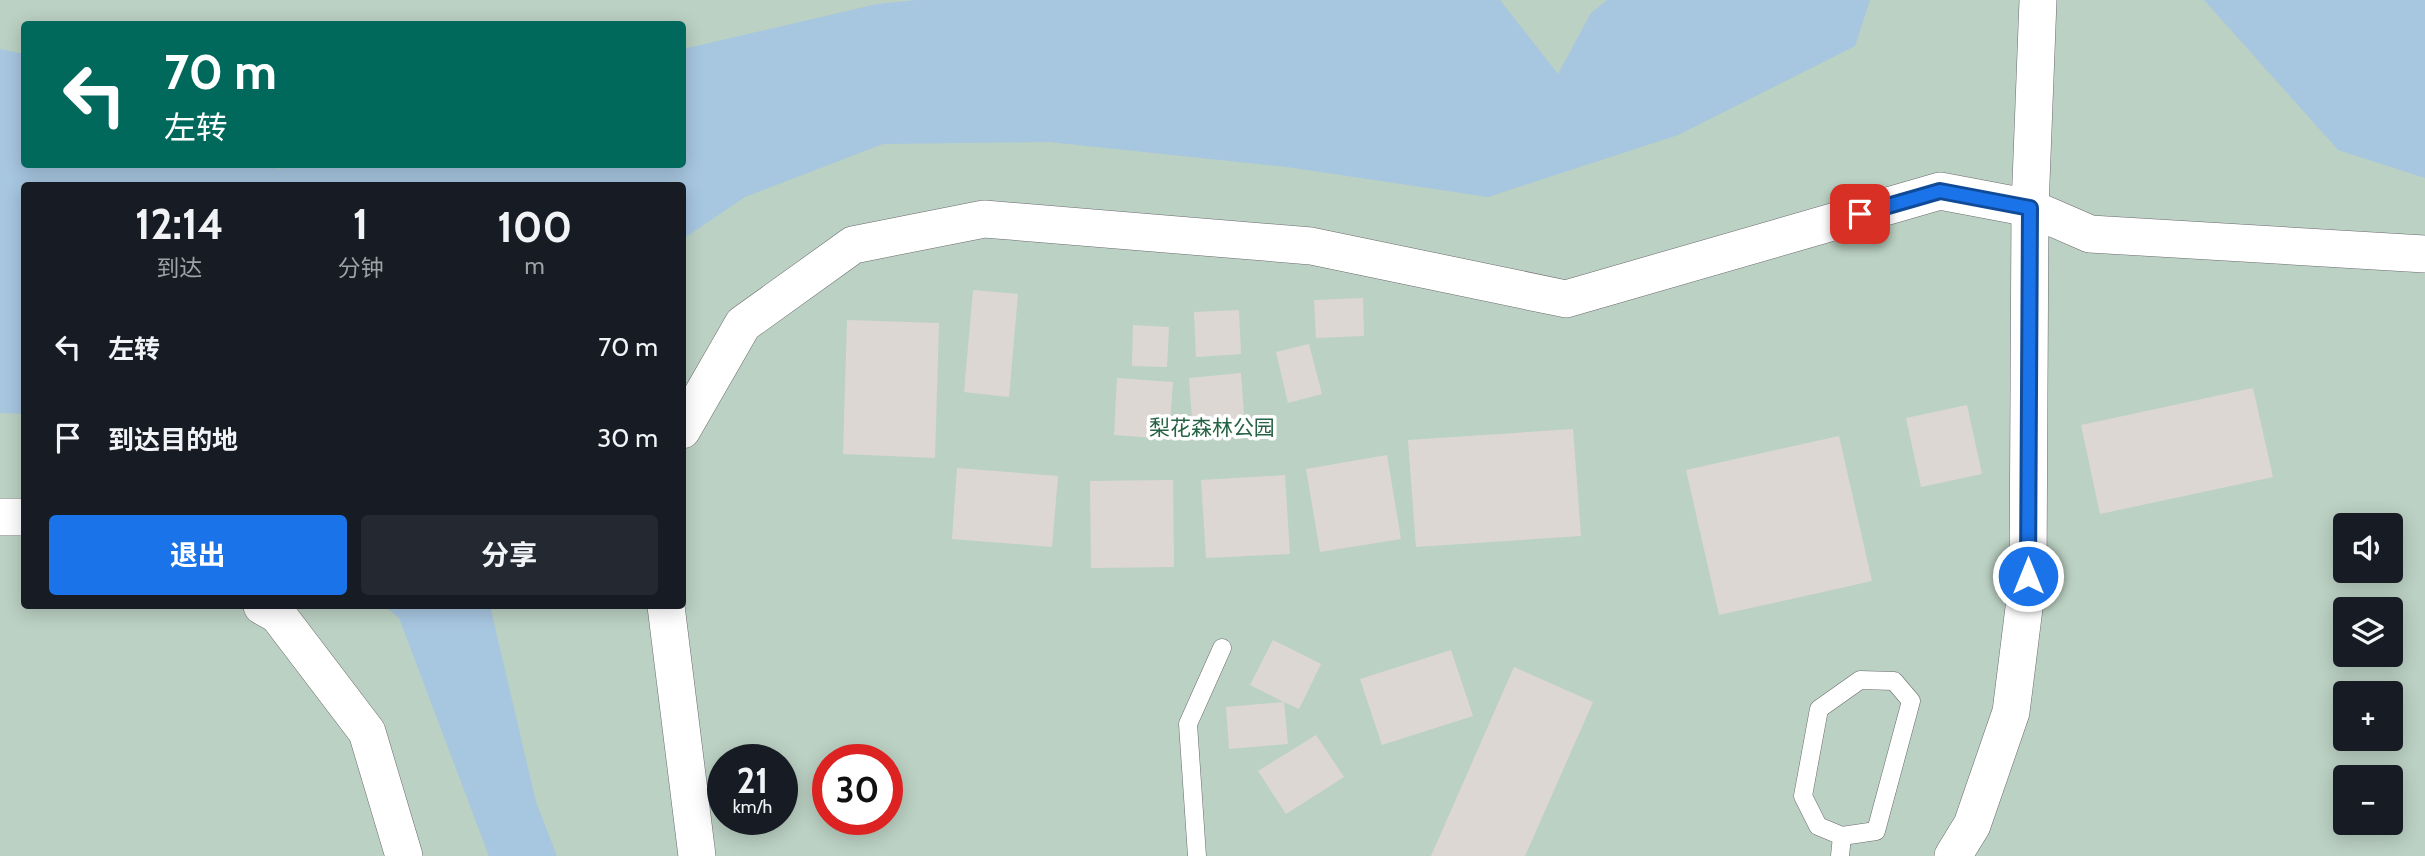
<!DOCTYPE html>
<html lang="zh">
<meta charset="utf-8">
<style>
:root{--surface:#171b24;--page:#242831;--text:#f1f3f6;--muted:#9ea1a6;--accent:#1a73e8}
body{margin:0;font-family:Cabin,"Noto Sans SC",sans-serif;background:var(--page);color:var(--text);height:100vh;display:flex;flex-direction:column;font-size:26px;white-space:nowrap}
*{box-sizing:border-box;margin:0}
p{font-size:23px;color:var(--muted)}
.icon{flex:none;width:38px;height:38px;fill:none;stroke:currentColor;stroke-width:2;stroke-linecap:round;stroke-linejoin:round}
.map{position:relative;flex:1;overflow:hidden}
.drawer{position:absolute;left:21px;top:182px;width:665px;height:427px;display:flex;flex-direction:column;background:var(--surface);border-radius:7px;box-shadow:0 4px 18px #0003}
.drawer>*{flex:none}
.top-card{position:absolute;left:21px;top:21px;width:665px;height:147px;border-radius:7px;box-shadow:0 4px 18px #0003;background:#00695c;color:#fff;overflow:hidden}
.tools{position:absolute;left:2333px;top:513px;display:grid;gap:14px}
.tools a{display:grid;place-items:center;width:70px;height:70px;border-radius:7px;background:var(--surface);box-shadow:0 4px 18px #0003;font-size:35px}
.speed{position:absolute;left:707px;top:744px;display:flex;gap:14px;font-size:35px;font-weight:700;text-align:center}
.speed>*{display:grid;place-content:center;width:91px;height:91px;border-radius:50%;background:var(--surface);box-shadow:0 4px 18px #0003;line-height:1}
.speed small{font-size:18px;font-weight:400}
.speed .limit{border:10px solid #d22;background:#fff;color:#111}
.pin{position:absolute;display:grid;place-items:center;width:60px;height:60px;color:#fff;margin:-30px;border-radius:14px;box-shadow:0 4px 10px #0006}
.me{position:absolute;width:77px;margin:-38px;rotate:0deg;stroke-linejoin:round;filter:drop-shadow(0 0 5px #0008)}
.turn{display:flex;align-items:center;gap:24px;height:147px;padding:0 28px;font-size:32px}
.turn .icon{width:91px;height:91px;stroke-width:2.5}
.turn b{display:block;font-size:49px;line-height:60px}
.eta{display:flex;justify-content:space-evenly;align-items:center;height:119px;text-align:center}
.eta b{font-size:42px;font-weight:700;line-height:49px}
.button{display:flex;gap:14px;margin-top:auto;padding:14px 28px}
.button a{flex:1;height:80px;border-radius:7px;background:var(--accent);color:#fff;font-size:28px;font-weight:700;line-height:80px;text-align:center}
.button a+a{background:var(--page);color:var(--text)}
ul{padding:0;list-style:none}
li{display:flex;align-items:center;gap:21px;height:91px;padding:0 28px}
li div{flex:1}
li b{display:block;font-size:26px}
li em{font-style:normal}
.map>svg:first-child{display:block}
</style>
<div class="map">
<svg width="2425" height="856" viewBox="0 0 2425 856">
<rect width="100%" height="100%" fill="#f3f3fa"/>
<path fill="#bbd1c3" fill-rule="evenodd" d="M0 0H2425V856H0ZM24 24H682V164H24ZM24 186H682V606H24ZM2345 525H2390V570H2345ZM2345 609H2390V654H2345ZM2345 693H2390V738H2345ZM723 760H782V819H723ZM828 760H887V819H828ZM2345 777H2390V822H2345Z"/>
<path fill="#a7c6e0" d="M916 0H1500L1558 74 1591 13 1607 0H1870L1855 46 1678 135 1488 197 1287 167 1049 142 883 144 745 197 683 239 682 186H24V414L0 413V49L24 54V164H260L280 169 289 164H682L683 49 877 4Z
M2204 0H2425V178L2338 150Z
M385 606H490L536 802 557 856H489L399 618Z"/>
<path fill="#ddd7d3" d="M973 290 1018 294 1009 397 964 392Z
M1363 298 1364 336 1316 338 1314 300Z
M1239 310 1241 354 1196 357 1194 312Z
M847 320 939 323 935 458 843 454Z
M1133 325 1169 327 1167 367 1132 366Z
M1309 344 1322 394 1288 403 1276 352Z
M1241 373 1245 428 1193 432 1189 378Z
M1117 378 1173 382 1169 439 1114 435Z
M2253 388 2273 477 2100 514 2081 425Z
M1967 405 1982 474 1921 487 1906 418Z
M1573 429 1581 536 1416 547 1408 440Z
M1839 436 1872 581 1719 615 1686 470Z
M1387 455 1401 539 1320 552 1306 469Z
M957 468 1058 476 1052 547 952 539Z
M1285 475 1290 554 1206 558 1201 480Z
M1173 480 1174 567 1091 568 1090 481Z
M1273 640 1321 664 1299 709 1284 702 1288 744 1229 749 1226 707 1284 702 1250 685Z
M1451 650 1473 716 1382 745 1360 679Z
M1514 667 1593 702 1525 856H1431Z
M1316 735 1344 777 1286 814 1258 771Z"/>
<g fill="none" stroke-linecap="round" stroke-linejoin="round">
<defs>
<path id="service" d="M1860 680 1894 681 1911 701 1876 831 1842 836 1818 826 1803 796 1819 709Z
M1197 856 1188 724 1222 648
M1840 856 1842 836"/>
<path id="minor" d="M682 430 743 324 853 245 984 219 1311 246 1566 299 1940 191 2030 208 2090 234 2425 254
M0 517H24
M262 606 278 615 367 732 404 856
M666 606 697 856
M1953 856 1972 825 2011 712 2028 576 2030 208 2038 0"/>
</defs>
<use href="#service" stroke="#6a6a70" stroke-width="19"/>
<use href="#minor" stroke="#6a6a70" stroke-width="38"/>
<use href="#service" stroke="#fff" stroke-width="18"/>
<use href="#minor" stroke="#fff" stroke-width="37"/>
</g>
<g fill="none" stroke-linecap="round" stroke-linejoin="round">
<defs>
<path id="route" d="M1860 214 1940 191 2030 208 2028 576"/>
</defs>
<use href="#route" stroke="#114b97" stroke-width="18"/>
<use href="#route" stroke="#1a73e8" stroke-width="12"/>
</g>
<g text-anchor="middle" stroke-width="7" stroke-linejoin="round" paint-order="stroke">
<g font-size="21" fill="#266244" stroke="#fff">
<text x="1212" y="435">梨花森林公园</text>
</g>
</g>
</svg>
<div class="tools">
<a><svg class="icon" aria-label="sound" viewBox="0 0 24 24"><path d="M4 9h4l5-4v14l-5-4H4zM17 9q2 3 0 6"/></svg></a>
<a><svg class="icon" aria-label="layers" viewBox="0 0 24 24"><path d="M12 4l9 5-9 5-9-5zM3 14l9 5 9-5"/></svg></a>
<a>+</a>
<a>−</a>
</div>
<div class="speed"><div>21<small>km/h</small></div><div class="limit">30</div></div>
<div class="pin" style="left:1860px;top:214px;background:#d93025"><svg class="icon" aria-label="arrive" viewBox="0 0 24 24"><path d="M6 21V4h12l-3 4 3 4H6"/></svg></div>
<svg class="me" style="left:2028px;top:576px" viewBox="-20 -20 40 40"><circle r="17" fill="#1a73e8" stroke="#fff" stroke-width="3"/><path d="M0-11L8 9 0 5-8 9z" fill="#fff"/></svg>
<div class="top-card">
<div class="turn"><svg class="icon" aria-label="left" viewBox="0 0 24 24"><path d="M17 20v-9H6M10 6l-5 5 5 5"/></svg><div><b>70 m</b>左转</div></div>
</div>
<section class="drawer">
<div class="eta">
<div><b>12:14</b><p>到达</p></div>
<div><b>1</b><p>分钟</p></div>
<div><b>100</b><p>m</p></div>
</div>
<ul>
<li><svg class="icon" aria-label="left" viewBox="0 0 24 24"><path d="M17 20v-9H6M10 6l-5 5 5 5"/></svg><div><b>左转</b></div><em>70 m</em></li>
<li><svg class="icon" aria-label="arrive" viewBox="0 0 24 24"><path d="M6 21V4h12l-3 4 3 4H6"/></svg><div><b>到达目的地</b></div><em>30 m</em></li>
</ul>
<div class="button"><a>退出</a><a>分享</a></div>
</section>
</div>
